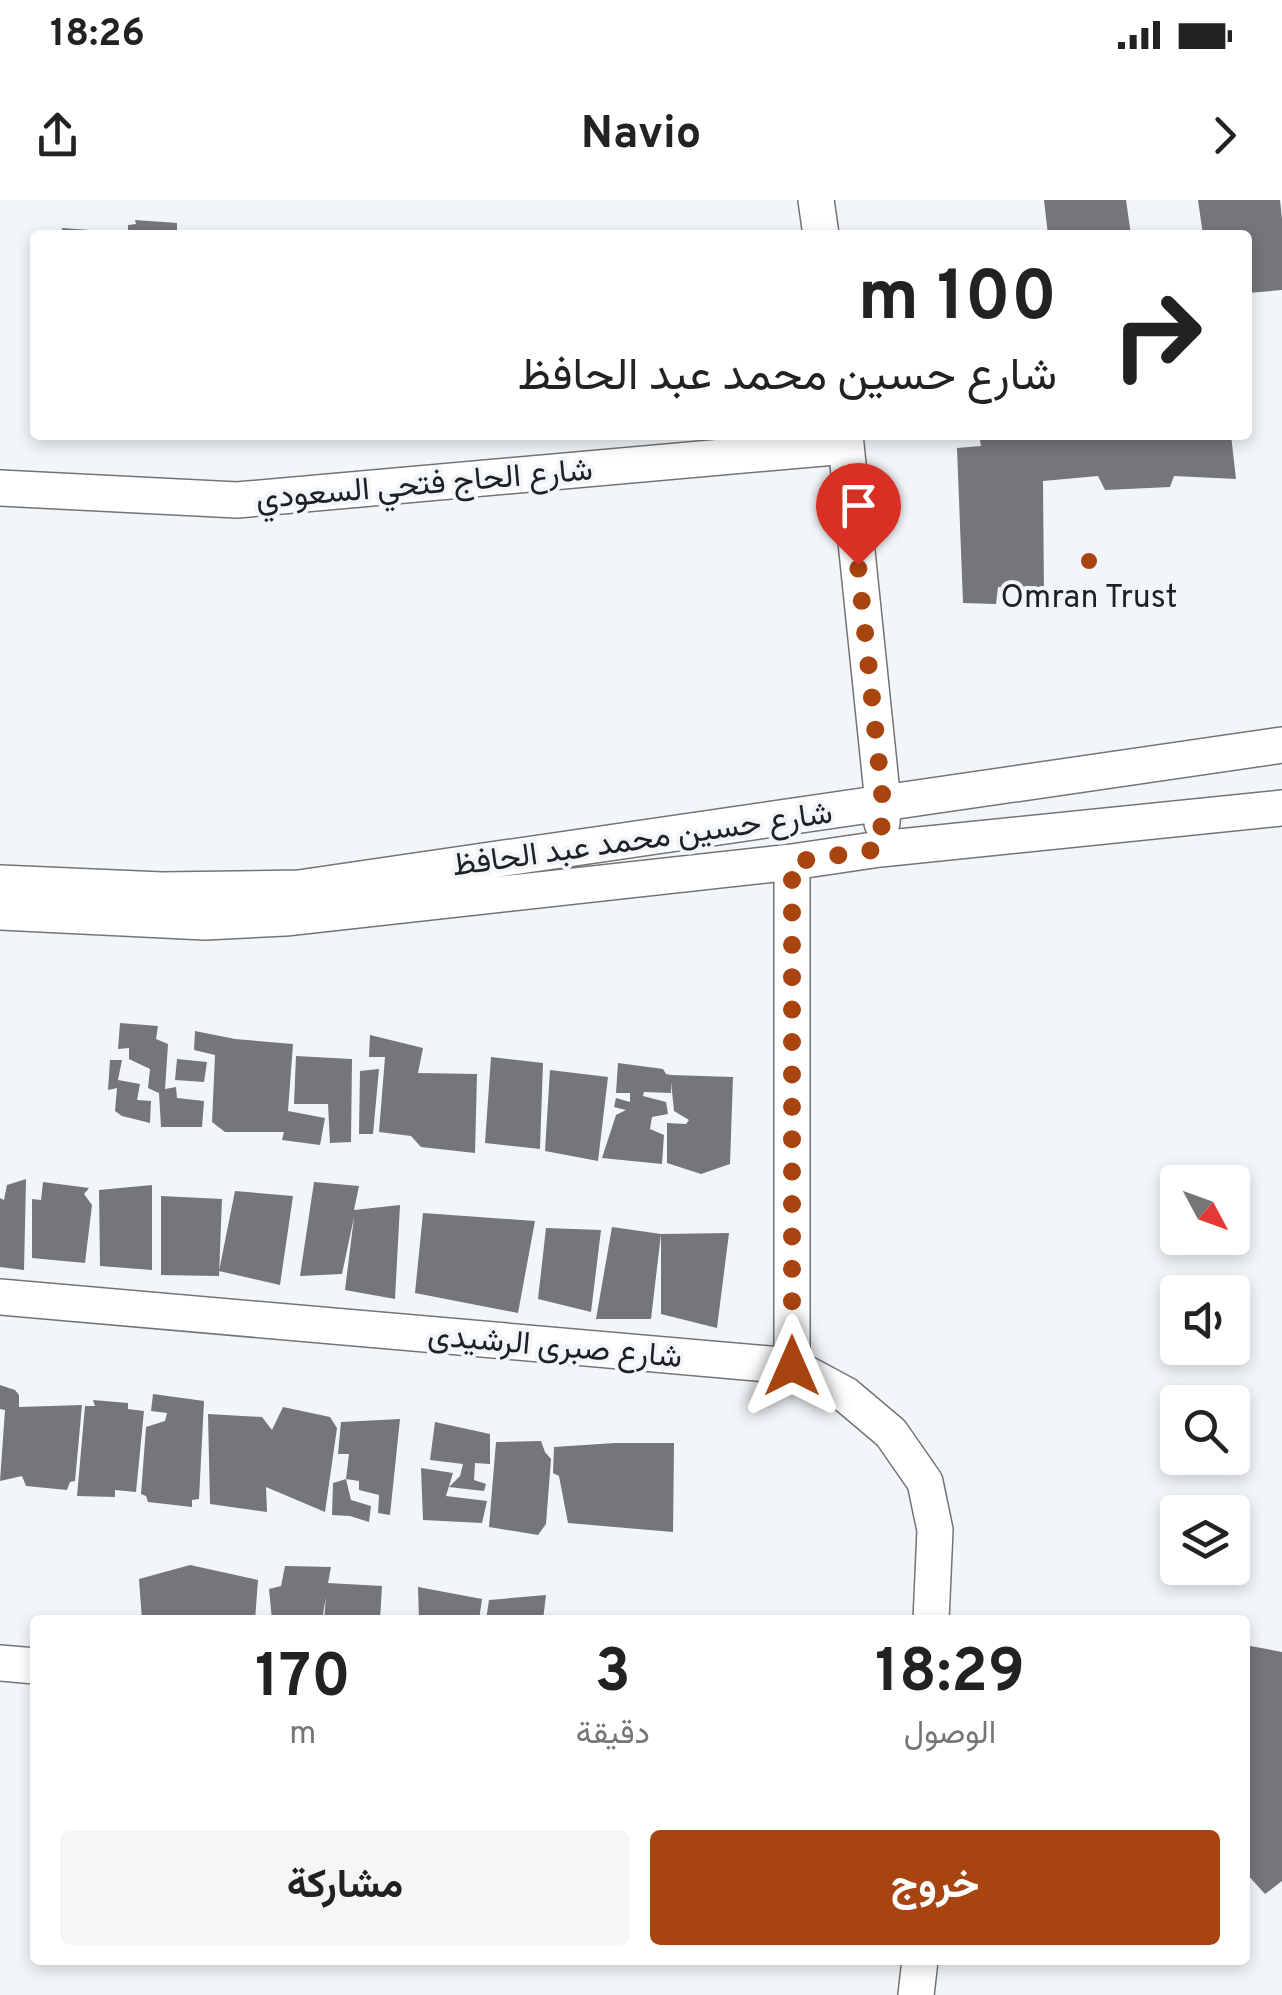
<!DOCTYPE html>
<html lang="ar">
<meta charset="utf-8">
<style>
:root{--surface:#fff;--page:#f6f6f6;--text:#222;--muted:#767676;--accent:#a84410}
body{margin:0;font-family:Overpass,Vazirmatn,sans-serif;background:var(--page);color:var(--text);direction:rtl;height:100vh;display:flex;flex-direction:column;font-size:38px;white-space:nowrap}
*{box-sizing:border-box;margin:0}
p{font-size:32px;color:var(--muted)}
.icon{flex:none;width:55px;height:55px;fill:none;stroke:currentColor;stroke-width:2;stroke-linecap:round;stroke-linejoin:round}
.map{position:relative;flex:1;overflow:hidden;direction:ltr}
.side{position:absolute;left:30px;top:1415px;width:1220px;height:350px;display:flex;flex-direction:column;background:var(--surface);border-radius:10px;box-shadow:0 5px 15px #0003;direction:rtl}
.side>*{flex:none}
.banner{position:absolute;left:30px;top:30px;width:1222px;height:210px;border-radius:10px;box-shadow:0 5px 15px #0003;direction:rtl;background:#fff;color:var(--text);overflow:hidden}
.needle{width:65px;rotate:131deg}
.fabs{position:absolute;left:1160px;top:965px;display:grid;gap:20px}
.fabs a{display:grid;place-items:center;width:90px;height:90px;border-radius:10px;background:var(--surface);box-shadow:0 5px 15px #0003;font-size:50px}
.pin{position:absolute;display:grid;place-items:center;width:85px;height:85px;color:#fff;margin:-102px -42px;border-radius:50% 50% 50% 0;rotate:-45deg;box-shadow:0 0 10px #0007}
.pin .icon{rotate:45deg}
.me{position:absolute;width:110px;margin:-55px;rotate:0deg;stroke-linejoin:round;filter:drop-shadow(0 0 8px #0008)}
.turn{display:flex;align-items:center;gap:35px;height:210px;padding:0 30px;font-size:45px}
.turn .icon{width:130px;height:130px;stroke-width:2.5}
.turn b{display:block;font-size:70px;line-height:85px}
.eta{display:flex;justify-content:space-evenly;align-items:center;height:170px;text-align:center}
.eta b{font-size:60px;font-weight:700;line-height:70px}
.primary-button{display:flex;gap:20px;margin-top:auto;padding:20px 30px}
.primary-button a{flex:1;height:115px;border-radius:10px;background:var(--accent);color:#fff;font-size:40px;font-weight:700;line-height:115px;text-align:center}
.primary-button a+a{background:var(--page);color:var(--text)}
.status{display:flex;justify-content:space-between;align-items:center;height:70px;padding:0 50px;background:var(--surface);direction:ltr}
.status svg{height:28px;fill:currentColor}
header{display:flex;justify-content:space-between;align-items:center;height:130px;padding:0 30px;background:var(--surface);font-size:45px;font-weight:700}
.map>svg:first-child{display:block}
</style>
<div class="status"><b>18:26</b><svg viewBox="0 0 49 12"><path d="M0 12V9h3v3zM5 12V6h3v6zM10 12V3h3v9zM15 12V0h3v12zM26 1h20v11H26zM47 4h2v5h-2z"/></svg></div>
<header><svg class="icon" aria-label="forward" viewBox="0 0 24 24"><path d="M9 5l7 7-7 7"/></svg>Navio<svg class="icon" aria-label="share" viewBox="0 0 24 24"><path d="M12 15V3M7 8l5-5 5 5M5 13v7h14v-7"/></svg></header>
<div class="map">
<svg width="1282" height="1795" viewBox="0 0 1282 1795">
<rect width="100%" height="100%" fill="#f3f6f9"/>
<path fill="#747679" d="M1044 0H1126L1131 35H1048Z
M1198 0H1280L1282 19V90L1248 93V35H1203Z
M135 20 177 23V35H128V25L136 24Z
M62 28 118 32V35H61Z
M979 235H1231L1236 279 1174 276 1170 287 1105 290 1098 276 1043 281 1044 394 998 387 996 404 963 403 957 248 981 246Z
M120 823 158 826 156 839 168 844 165 889 176 887 177 898 204 901 202 927H161L159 893 148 888 150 869 129 859V848L118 849Z
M195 831 235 839 293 844 288 911 325 918 320 945 282 940 284 932H225L212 922 215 855 194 850Z
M370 835 423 848 418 873 477 874 475 953 421 947 411 936 379 932 385 857H369Z
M296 856 352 859 351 942 330 943 328 904H294Z
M491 857 543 863 540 949 485 943Z
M177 859 207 862 204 882 175 880Z
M110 860H122L118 880 140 884 137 900 151 901 150 923 122 916 115 911 117 888 108 890Z
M618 863 663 869 666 874 671 875 733 877 730 964 701 974 667 963V923L686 924 689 920 674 911 671 882V893L644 892 643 896 666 902 668 914 652 917 650 929 664 935 662 964 602 958 616 915 626 910 614 907 616 898 630 902V893H616Z
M379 869 373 934H359L360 871Z
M550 870 608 877 598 961 545 951Z
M26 979 24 1070 0 1067V998L4 1000 7 985Z
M43 982 89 988 84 994 92 1005 85 1063 32 1058V999L41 1000Z
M314 982 359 986 354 1010 400 1005 395 1099 345 1090 354 1017 342 1074 300 1076Z
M152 985V1070L100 1066 99 990Z
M235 991 293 996 280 1085 219 1071Z
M161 996 222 999 219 1076 161 1075Z
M423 1013 535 1021 518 1113 415 1093Z
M612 1027 661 1034 651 1119H596Z
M546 1028 601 1030 591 1112 538 1099Z
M729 1033 717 1128 661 1114V1034Z
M0 1185 15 1190 19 1195V1207L82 1205 75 1281 70 1282 67 1290 26 1286 22 1276 0 1281 5 1210 0 1209Z
M153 1194 204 1201 199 1299 192 1300V1307L148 1302 146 1296 141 1294 146 1227 165 1221 167 1213 151 1211Z
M93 1200 128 1203V1209L144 1211 136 1292 115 1290V1297L77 1296 85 1206H95Z
M283 1207 330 1217 337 1228 325 1312 266 1287 267 1312 210 1304 208 1214 262 1217 272 1230Z
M400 1219 390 1315 378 1313 379 1295 359 1290V1281L346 1279 351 1300 371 1306 369 1322 350 1316 332 1315 333 1283 346 1279 349 1254H338L341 1222Z
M435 1222 490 1234V1264L475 1263 474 1280 486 1284 484 1291 449 1287 460 1276 463 1264 430 1260Z
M541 1241 545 1252 551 1259 546 1324 538 1335 489 1327 496 1242Z
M615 1243H674L673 1332 568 1323 559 1276 553 1273 554 1247Z
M421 1268 453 1273 446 1296 487 1301 482 1323 423 1320Z
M190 1365 258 1380 255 1420H142L139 1379Z
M285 1366 331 1367 328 1383 382 1386 380 1420H324L326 1397 322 1420H272L269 1389 281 1386Z
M418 1387 482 1399 479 1420H419Z
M546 1395 543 1420H486L489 1400Z
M1245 1445 1282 1452V1681L1265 1694 1245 1672Z"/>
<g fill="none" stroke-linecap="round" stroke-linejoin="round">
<defs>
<path id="minor" d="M816 0 821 35
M845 235 883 603 882 623
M0 288 237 300 846 246
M792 662V1166
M0 683 162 690 299 688 1282 545
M0 712 205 722 285 718 792 662 880 649 1282 608
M0 1097 792 1166 846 1195 891 1233 925 1282 935 1330 931 1420
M0 1463 35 1466
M916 1795 920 1760"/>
</defs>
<use href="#minor" stroke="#727577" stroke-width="38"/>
<use href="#minor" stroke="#fff" stroke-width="35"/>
</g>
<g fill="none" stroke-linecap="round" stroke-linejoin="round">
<path stroke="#a84410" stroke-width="18" stroke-dasharray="0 32.4" d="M792 1166V662L880 649 883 603 858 365"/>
</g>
<circle fill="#a84410" stroke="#f3f6f9" stroke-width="4" cx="1089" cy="361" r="10"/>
<g text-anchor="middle" stroke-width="8" stroke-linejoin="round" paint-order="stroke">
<g font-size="32" fill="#1f2021" stroke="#f3f6f9">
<text transform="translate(424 283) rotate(-5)" y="11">شارع الحاج فتحي السعودي</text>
<text transform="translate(642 638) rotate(-8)" y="11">شارع حسين محمد عبد الحافظ</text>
<text transform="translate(555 1145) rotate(5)" y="11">شارع صبرى الرشيدى</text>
</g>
<g font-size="32" fill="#1f2021" stroke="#f3f6f9">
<text x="1089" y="407">Omran Trust</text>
</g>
</g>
</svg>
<div class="fabs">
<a><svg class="needle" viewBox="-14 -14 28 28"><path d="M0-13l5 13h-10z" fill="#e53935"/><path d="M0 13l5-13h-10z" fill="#767676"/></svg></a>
<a><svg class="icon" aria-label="sound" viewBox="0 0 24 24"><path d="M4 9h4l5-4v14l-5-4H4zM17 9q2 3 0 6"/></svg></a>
<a><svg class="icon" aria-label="search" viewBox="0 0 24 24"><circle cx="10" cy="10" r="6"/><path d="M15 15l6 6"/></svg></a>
<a><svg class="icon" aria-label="layers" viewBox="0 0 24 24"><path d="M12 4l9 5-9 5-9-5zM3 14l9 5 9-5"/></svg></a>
</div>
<div class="pin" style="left:858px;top:365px;background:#d93025"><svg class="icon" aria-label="arrive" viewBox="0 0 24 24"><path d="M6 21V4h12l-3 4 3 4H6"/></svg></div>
<svg class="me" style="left:792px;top:1166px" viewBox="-20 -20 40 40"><path d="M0-17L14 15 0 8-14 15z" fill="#a84410" stroke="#fff" stroke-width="4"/></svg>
<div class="banner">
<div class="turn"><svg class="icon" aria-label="right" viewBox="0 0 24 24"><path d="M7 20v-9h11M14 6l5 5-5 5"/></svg><div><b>100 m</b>شارع حسين محمد عبد الحافظ</div></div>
</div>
<section class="side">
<div class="eta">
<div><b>18:29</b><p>الوصول</p></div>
<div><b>3</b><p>دقيقة</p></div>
<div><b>170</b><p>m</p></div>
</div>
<div class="primary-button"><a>خروج</a><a>مشاركة</a></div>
</section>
</div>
